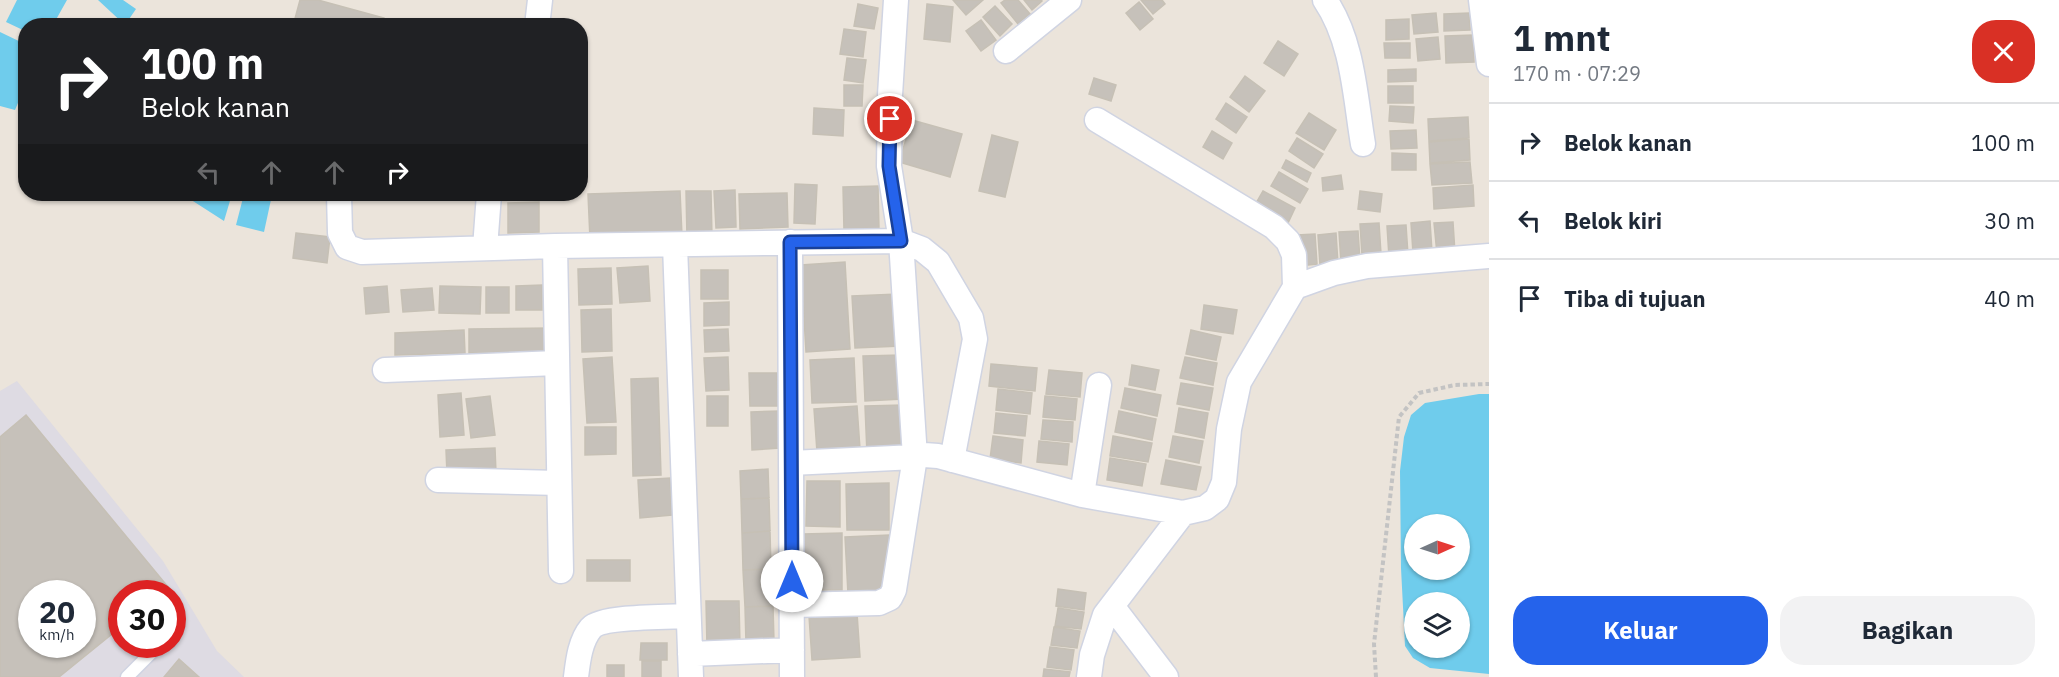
<!DOCTYPE html>
<html lang="id">
<meta charset="utf-8">
<style>
:root{--surface:#fff;--page:#f2f2f3;--text:#1f2937;--muted:#747a83;--line:#e0e1e3;--accent:#2563eb}
body{margin:0;font-family:"IBM Plex Sans",sans-serif;background:var(--page);color:var(--text);height:100vh;display:flex;flex-direction:column;font-size:22px;white-space:nowrap}
*{box-sizing:border-box;margin:0}
p{font-size:20px;color:var(--muted)}
.icon{flex:none;width:33px;height:33px;fill:none;stroke:currentColor;stroke-width:2;stroke-linecap:round;stroke-linejoin:round}
.map{position:relative;flex:1;overflow:hidden}
.panel{display:flex;flex-direction:column;background:var(--surface);width:570px}
.panel>*{flex:none}
.hud{position:absolute;left:18px;top:18px;width:570px;height:183px;border-radius:24px;box-shadow:0 2px 4px #0004;background:#202124;color:#fff;overflow:hidden}
.needle{width:39px;rotate:87deg}
.controls{position:absolute;left:1404px;top:514px;display:grid;gap:12px}
.controls a{display:grid;place-items:center;width:66px;height:66px;border-radius:50%;background:var(--surface);box-shadow:0 2px 4px #0004;font-size:30px}
.speed{position:absolute;left:18px;top:580px;display:flex;gap:12px;font-size:30px;font-weight:700;text-align:center}
.speed>*{display:grid;place-content:center;width:78px;height:78px;border-radius:50%;background:var(--surface);box-shadow:0 2px 4px #0004;line-height:1}
.speed small{font-size:15px;font-weight:400}
.speed .limit{border:9px solid #d22;background:#fff;color:#111}
.pin{position:absolute;display:grid;place-items:center;width:51px;height:51px;color:#fff;margin:-26px;border:3px solid #fff;border-radius:50%;box-shadow:0 2px 6px #0007}
.me{position:absolute;width:66px;margin:-33px;rotate:0deg;stroke-linejoin:round;filter:drop-shadow(0 0 4px #0008)}
.turn{display:flex;align-items:center;gap:21px;height:126px;padding:0 24px;font-size:27px}
.turn .icon{width:78px;height:78px;stroke-width:2.5}
.turn b{display:block;font-size:42px;line-height:51px}
.lanes{display:flex;align-items:center;height:57px;padding:0 24px;background:#0003;justify-content:center;gap:30px;direction:ltr}
.lanes .off{opacity:.35}
.round{display:grid;place-items:center;flex:none;width:63px;height:63px;border-radius:24px;background:var(--page)}
.head{display:flex;align-items:center;justify-content:space-between;height:102px;padding:0 24px}
h1{font-size:36px;font-weight:800;line-height:45px}
.action{display:flex;gap:12px;margin-top:auto;padding:12px 24px}
.action a{flex:1;height:69px;border-radius:24px;background:var(--accent);color:#fff;font-size:24px;font-weight:800;line-height:69px;text-align:center}
.action a+a{background:var(--page);color:var(--text)}
ul{padding:0;list-style:none}
li{display:flex;align-items:center;gap:18px;height:78px;padding:0 24px;border-top:2px solid var(--line)}
li div{flex:1}
li b{display:block;font-size:22px}
li em{font-style:normal}
main{display:flex;flex:1;min-height:0}
.map>svg:first-child{display:block}
</style>
<main>
<div class="map">
<svg width="1489" height="677" viewBox="0 0 1489 677">
<rect width="100%" height="100%" fill="#ebe4db"/>
<path fill="#dedbe3" fill-rule="evenodd" d="M17 381 163 561 217 651 244 677H0V391ZM32 594H82V645H32ZM122 594H172V645H122Z"/>
<path fill="#6fccec" fill-rule="evenodd" d="M17 0H67L53 25 26 26 25 31 6 22Z
M98 0H123L136 9 125 25Z
M0 32 25 44V86L15 110 0 106Z
M182 194H232L224 221Z
M244 194 272 195 264 232 236 225Z
M1479 394H1489V674L1430 668 1413 658 1405 646 1401 568 1400 471 1404 437 1411 415 1425 403ZM1414 525H1460V570H1414ZM1414 603H1460V648H1414Z"/>
<path fill="#c6c1ba" stroke="#c6c0b5" stroke-width="1.5" fill-rule="evenodd" d="M300 0H318L384 18 382 26H293Z
M953 0H983L966 15Z
M1005 0H1018L1030 14 1018 24 1001 3Z
M1024 0H1041L1042 1 1032 10Z
M1141 0H1162L1165 4 1153 14Z
M1139 2 1153 19 1140 30 1126 13Z
M858 4 878 8 874 29 854 26Z
M927 4 953 7 950 42 924 39Z
M995 6 1012 24 1000 36 983 17Z
M1436 13 1438 32 1414 34 1412 15Z
M1469 13 1470 30 1444 31V14Z
M1409 19V39L1386 40V20Z
M981 20 996 40 981 51 966 31Z
M844 29 866 32 863 57 840 54Z
M1473 35 1474 62 1446 63 1445 36Z
M1438 37 1440 59 1418 61 1416 39Z
M1278 41 1298 54 1284 76 1264 63Z
M1384 43H1410V58H1385Z
M847 58 866 60 863 83 844 80Z
M1416 69V81L1388 82V70Z
M1245 76 1265 91 1249 112 1230 97Z
M1094 78 1116 85 1111 101 1089 94Z
M844 85H863L862 106H844Z
M1388 86H1413V103H1388Z
M1226 103 1247 117 1236 133 1216 119Z
M1390 106 1414 107 1413 123 1389 121Z
M814 108 844 110 843 136 813 134Z
M1309 113 1336 130 1324 150 1296 133Z
M1468 117 1469 138 1429 141 1428 119Z
M912 120 962 134 950 177 899 162Z
M1416 130 1417 148 1391 149 1390 131Z
M1212 131 1232 143 1223 159 1203 147Z
M992 135 1018 142 1005 197 979 191Z
M1297 138 1323 154 1314 168 1289 151Z
M1469 139 1470 160 1430 163 1429 142Z
M1392 153 1416 154V170H1392Z
M1286 160 1311 173 1307 182 1282 168Z
M1470 162 1472 183 1432 185 1430 164Z
M1279 172 1308 189 1300 203 1271 186Z
M1341 175 1343 189 1323 191 1322 178Z
M795 184 817 185 815 224 794 223Z
M1473 185 1474 206 1434 209 1433 188Z
M878 186 879 230 844 231 843 187Z
M735 190 736 227 716 228 714 191Z
M680 191 682 236 590 239 588 194Z
M686 191H711L712 237 687 238Z
M1263 191 1295 208 1288 223 1255 205Z
M1360 191 1382 194 1380 212 1358 209Z
M787 193 788 227 740 229 739 194Z
M539 202V232L508 233V203Z
M1430 221 1432 252 1413 253 1411 223Z
M1453 222 1455 253 1437 254 1434 223Z
M1379 223 1381 254 1362 255 1360 224Z
M1406 225 1408 255 1389 257 1387 226Z
M1358 231 1360 261 1341 263 1339 232Z
M296 233 330 237 327 263 293 258Z
M1336 233 1338 264 1320 265 1318 235Z
M1315 234 1317 264 1299 266 1297 235Z
M845 262 850 349 806 352 801 265Z
M648 266 650 301 620 303 617 268Z
M611 268 612 304 579 305 578 269Z
M701 270H728V299H701Z
M542 285V310H516V286Z
M387 286 389 312 366 314 364 288Z
M440 286 481 287 480 314 439 313Z
M486 287H509V313H486Z
M432 288 434 310 403 312 401 290Z
M898 294 901 346 855 348 852 296Z
M729 302V325L704 326V303Z
M1204 305 1237 310 1233 334 1201 329Z
M611 309 612 351 582 352 581 310Z
M551 328V352L469 353V329Z
M728 329 729 351 705 352 704 330Z
M464 330 465 353 395 355V333Z
M1191 330 1221 337 1216 360 1186 354Z
M901 355 903 399 865 401 863 356Z
M612 357 616 422 587 423 583 359Z
M728 357 729 390 706 391 704 358Z
M1185 357 1217 363 1213 385 1180 378Z
M854 358 856 402 812 403 810 360Z
M991 364 1037 368 1035 391 989 386Z
M1132 365 1159 370 1155 390 1129 385Z
M1049 370 1082 373 1080 397 1046 394Z
M749 373H777L778 406H750Z
M658 378 661 475 633 476 631 379Z
M1181 383 1213 388 1209 410 1177 404Z
M1125 388 1161 395 1157 416 1121 408Z
M998 389 1032 393 1030 414 996 410Z
M461 393 464 435 440 437 438 395Z
M490 396 495 435 471 438 466 399Z
M707 396H728V426H707Z
M1045 396 1077 399 1075 420 1043 417Z
M903 405 905 453 867 454 865 406Z
M857 406 860 449 817 452 814 409Z
M1179 408 1208 413 1204 438 1175 432Z
M779 411 780 448 752 450 751 412Z
M1119 411 1156 419 1152 440 1115 432Z
M996 413 1027 416 1025 436 994 433Z
M26 415 168 587 160 594H122V626L59 677H0V437ZM32 594H82V645H32Z
M1043 420 1073 422 1072 442 1041 439Z
M585 427H616V454L585 455Z
M993 436 1023 440 1021 463 990 459Z
M1113 436 1152 443 1148 462 1110 456Z
M1173 436 1203 441 1199 463 1169 457Z
M1039 441 1069 444 1067 465 1037 462Z
M495 448 496 473 447 474 446 450Z
M1110 458 1146 464 1142 486 1107 480Z
M1166 460 1201 467 1196 490 1161 484Z
M768 469 769 498 741 499 740 471Z
M670 478 672 515 640 518 638 480Z
M807 481H840V527L806 526Z
M889 483V530H847L846 484Z
M769 498 770 531 742 533 741 499Z
M770 531 771 569 743 570 742 533Z
M842 533V590H804L803 534Z
M889 535 892 592 848 594 845 537Z
M587 560H630V581H587Z
M771 569 773 606 745 607 743 570Z
M1058 589 1086 593 1084 610 1056 606Z
M706 601H739L740 647H707Z
M773 606 774 642 746 643 745 607Z
M1058 608 1084 612 1081 629 1055 626Z
M857 613 860 657 812 660 809 616Z
M1054 627 1080 631 1077 648 1051 645Z
M641 643H667V660H640Z
M1050 647 1074 650 1071 670 1047 667Z
M179 659 199 677H164Z
M642 661H661V677H642Z
M607 665H624V677H607Z
M1044 669 1070 672 1069 677H1043Z"/>
<g fill="none" stroke-linecap="round" stroke-linejoin="round">
<defs>
<path id="lane" d="M127 677 159 645"/>
<path id="street" d="M1325 0C1353 41 1355 96 1363 144
M1481 0 1489 64
M537 26 540 0
M1006 51 1069 0
M1097 120 1274 227 1288 241 1294 255 1295 287
M339 194 340 233 347 247 362 252 555 246 901 241 922 249 938 262 971 318 975 339 952 460
M790 242 792 677
M675 245 691 677
M555 246 561 571
M485 248 489 194
M385 370 557 363
M791 463 915 457 924 455 938 456 1082 495 1183 513 1205 508 1217 499 1224 482 1229 429 1239 382 1295 287 1334 273 1367 266 1489 256
M438 480 559 483
M1082 495 1099 385
M792 605 879 603 890 598 894 590 915 457 901 241 889 166 890 95 896 0
M1112 606 1166 677
M690 654 792 650
M576 677C578 661 580 641 591 628 602 616 670 617 688 616
M1089 677 1092 655 1105 615 1183 513"/>
</defs>
<use href="#lane" stroke="#d0d4e2" stroke-width="15"/>
<use href="#street" stroke="#d0d4e2" stroke-width="27"/>
<path stroke="#c3c3c3" stroke-width="4" stroke-dasharray="4.5 3" stroke-linecap="butt" d="M1376 677 1374 644 1399 417 1419 393 1455 385 1489 384"/>
<use href="#lane" stroke="#fff" stroke-width="12"/>
<use href="#street" stroke="#fff" stroke-width="24"/>
</g>
<g fill="none" stroke-linecap="round" stroke-linejoin="round">
<defs>
<path id="route" d="M792 581 790 242 901 241 889 166 890 119"/>
</defs>
<use href="#route" stroke="#184099" stroke-width="15"/>
<use href="#route" stroke="#2563eb" stroke-width="10"/>
</g>
</svg>
<div class="controls">
<a><svg class="needle" viewBox="-14 -14 28 28"><path d="M0-13l5 13h-10z" fill="#e53935"/><path d="M0 13l5-13h-10z" fill="#747a83"/></svg></a>
<a><svg class="icon" aria-label="layers" viewBox="0 0 24 24"><path d="M12 4l9 5-9 5-9-5zM3 14l9 5 9-5"/></svg></a>
</div>
<div class="speed"><div>20<small>km/h</small></div><div class="limit">30</div></div>
<div class="pin" style="left:890px;top:119px;background:#d93025"><svg class="icon" aria-label="arrive" viewBox="0 0 24 24"><path d="M6 21V4h12l-3 4 3 4H6"/></svg></div>
<svg class="me" style="left:792px;top:581px" viewBox="-20 -20 40 40"><circle r="19" fill="#fff"/><path d="M0-13L10 11 0 6-10 11z" fill="#2563eb"/></svg>
<div class="hud">
<div class="turn"><svg class="icon" aria-label="right" viewBox="0 0 24 24"><path d="M7 20v-9h11M14 6l5 5-5 5"/></svg><div><b>100 m</b>Belok kanan</div></div>
<div class="lanes"><svg class="icon off" aria-label="left" viewBox="0 0 24 24"><path d="M17 20v-9H6M10 6l-5 5 5 5"/></svg><svg class="icon off" aria-label="ahead" viewBox="0 0 24 24"><path d="M12 20V5M6 11l6-6 6 6"/></svg><svg class="icon off" aria-label="ahead" viewBox="0 0 24 24"><path d="M12 20V5M6 11l6-6 6 6"/></svg><svg class="icon" aria-label="right" viewBox="0 0 24 24"><path d="M7 20v-9h11M14 6l5 5-5 5"/></svg></div>
</div>
</div>
<section class="panel">
<div class="head"><div><h1>1 mnt</h1><p>170 m · 07:29</p></div><a class="round" style="background:#d93025;color:#fff"><svg class="icon" aria-label="close" viewBox="0 0 24 24"><path d="M6 6l12 12M18 6L6 18"/></svg></a></div>
<ul>
<li><svg class="icon" aria-label="right" viewBox="0 0 24 24"><path d="M7 20v-9h11M14 6l5 5-5 5"/></svg><div><b>Belok kanan</b></div><em>100 m</em></li>
<li><svg class="icon" aria-label="left" viewBox="0 0 24 24"><path d="M17 20v-9H6M10 6l-5 5 5 5"/></svg><div><b>Belok kiri</b></div><em>30 m</em></li>
<li><svg class="icon" aria-label="arrive" viewBox="0 0 24 24"><path d="M6 21V4h12l-3 4 3 4H6"/></svg><div><b>Tiba di tujuan</b></div><em>40 m</em></li>
</ul>
<div class="action"><a>Keluar</a><a>Bagikan</a></div>
</section>
</main>
